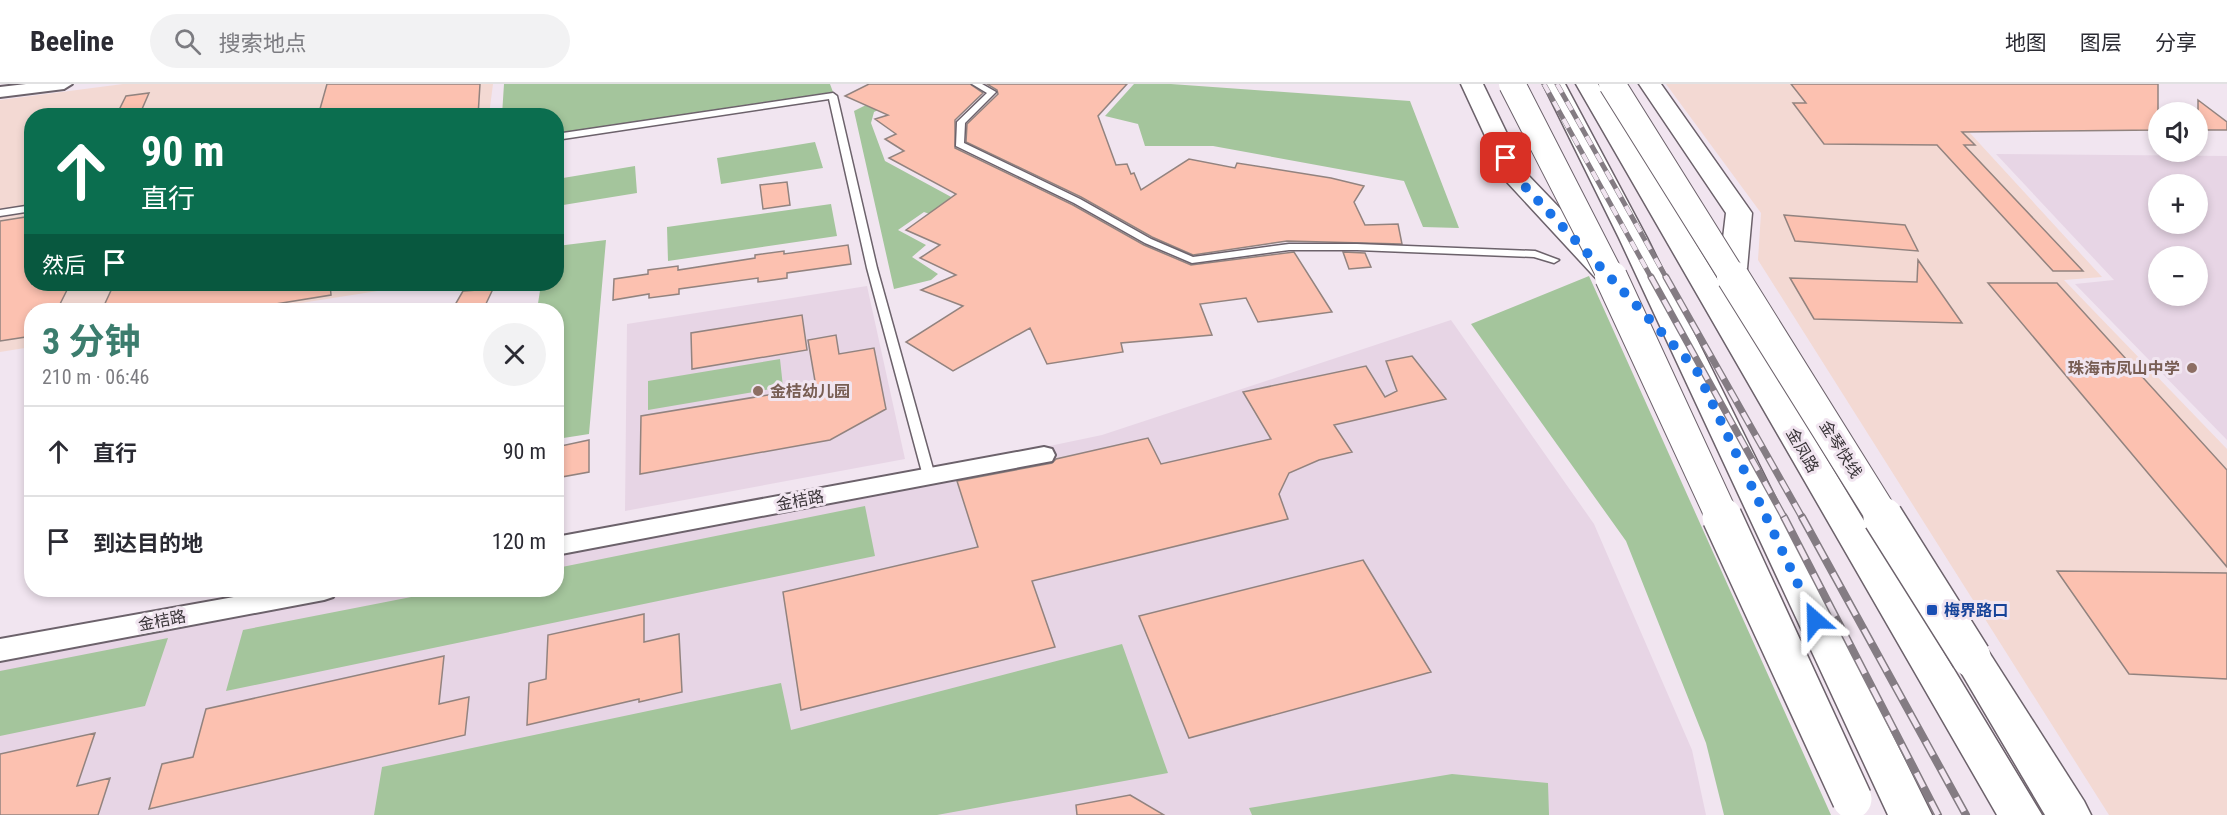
<!DOCTYPE html>
<html lang="zh">
<meta charset="utf-8">
<style>
:root{--surface:#fff;--page:#f2f2f3;--text:#2b2b33;--muted:#7c7c81;--line:#e1e1e2;--accent:#3c7d6e}
body{margin:0;font-family:"Roboto Condensed","Noto Sans SC",sans-serif;background:var(--page);color:var(--text);height:100vh;display:flex;flex-direction:column;font-size:22px;white-space:nowrap}
*{box-sizing:border-box;margin:0}
p{font-size:20px;color:var(--muted)}
.icon{flex:none;width:33px;height:33px;fill:none;stroke:currentColor;stroke-width:2;stroke-linecap:round;stroke-linejoin:round}
.map{position:relative;flex:1;overflow:hidden}
.sheet{position:absolute;left:24px;top:219px;width:540px;height:294px;display:flex;flex-direction:column;background:var(--surface);border-radius:24px;box-shadow:0 3px 9px #0003}
.sheet>*{flex:none}
.hud{position:absolute;left:24px;top:24px;width:540px;height:183px;border-radius:24px;box-shadow:0 3px 9px #0003;background:#0b6e4f;color:#fff;overflow:hidden}
.controls{position:absolute;left:2148px;top:18px;display:grid;gap:12px}
.controls a{display:grid;place-items:center;width:60px;height:60px;border-radius:50%;background:var(--surface);box-shadow:0 3px 9px #0003;font-size:30px}
.pin{position:absolute;display:grid;place-items:center;width:51px;height:51px;color:#fff;margin:-26px;border-radius:12px;box-shadow:0 3px 9px #0006}
.me{position:absolute;width:66px;margin:-33px;rotate:335deg;stroke-linejoin:round;filter:drop-shadow(0 0 4px #0008)}
.turn{display:flex;align-items:center;gap:21px;height:126px;padding:0 18px;font-size:27px}
.turn .icon{width:78px;height:78px;stroke-width:2.5}
.turn b{display:block;font-size:42px;line-height:51px}
.then{display:flex;align-items:center;height:57px;padding:0 18px;background:#0003;gap:12px;font-size:22px}
.round{display:grid;place-items:center;flex:none;width:63px;height:63px;border-radius:32px;background:var(--page)}
.head{display:flex;align-items:center;justify-content:space-between;height:102px;padding:0 18px}
h1{font-size:36px;font-weight:700;line-height:45px;color:var(--accent)}
ul{padding:0;list-style:none}
li{display:flex;align-items:center;gap:18px;height:90px;padding:0 18px;border-top:2px solid var(--line)}
li div{flex:1}
li b{display:block;font-size:22px}
li em{font-style:normal}
header{display:flex;align-items:center;gap:36px;box-sizing:border-box;height:84px;padding:0 30px;background:var(--surface);border-bottom:2px solid var(--line)}
header strong{font-size:28px}
nav{display:flex;gap:33px;margin-inline-start:auto;font-size:21px}
.search{width:420px;height:54px;background:var(--page);display:flex;align-items:center;gap:15px;box-sizing:border-box;padding:0 21px;border-radius:33px;color:var(--muted);font-size:22px}
.map>svg:first-child{display:block}
</style>
<header>
<strong>Beeline</strong>
<div class="search"><svg class="icon" aria-label="search" viewBox="0 0 24 24"><circle cx="10" cy="10" r="6"/><path d="M15 15l6 6"/></svg>搜索地点</div>
<nav><a>地图</a><a>图层</a><a>分享</a></nav>
</header>
<div class="map">
<svg width="2227" height="731" viewBox="0 0 2227 731">
<rect width="100%" height="100%" fill="#f1e5f0"/>
<path fill="#e7d5e5" fill-rule="evenodd" d="M1996 70 2227 72V356L2075 200 2114 196ZM2198 100V140H2158V100ZM2158 172H2198V212H2158Z
M867 202 905 375 625 427 627 240Z
M1451 236 1594 440 1692 666 1706 731H0V579L363 506H556L557 465 1102 351Z"/>
<path fill="#f3d9d3" d="M123 0H493L489 31 32 32V200H398L397 204 256 226H32L31 263 0 268V16Z
M1666 0H1925L2102 193 2064 196 2227 365V731H2109L1758 176 1761 129Z"/>
<path fill="#a4c59c" d="M504 0H830L833 8 557 49 556 32 502 31Z
M1134 0H1171L1410 17 1459 144 1423 143 1404 97 1213 62H1145L1138 40 1105 32Z
M906 1 915 8 874 28 871 39 885 77 977 127 955 139 924 128 898 146 926 161 912 173 938 190 931 196 894 205 854 27Z
M815 58 823 84 721 100 717 74Z
M635 82 637 109 557 122V95Z
M831 120 837 152 668 177 667 143Z
M606 156 589 350 557 355 556 226H537L541 200H556L557 162Z
M1589 192 1831 731H1724L1706 659 1626 457 1471 240Z
M780 275 783 303 648 326V297Z
M865 422 875 472 226 607 243 546 447 506H556L557 484Z
M168 554 145 622 0 652V587Z
M1122 560 1168 689 937 731H374L382 683 781 599 791 646Z
M1452 690 1548 699 1549 731H1252L1249 724Z"/>
<path fill="#fcc1b0" stroke="#92837f" stroke-width="1.5" d="M327 0H480L478 32H318Z
M869 0H970L983 9 955 36V64L1073 121 1144 161 1191 181 1294 168 1332 228 1258 238 1246 214 1200 220 1212 251 1121 259 1123 268 1047 280 1030 244 953 287 906 258 963 222 921 206 956 191 920 174 940 161 906 146 956 110 889 74 904 67 885 55 896 50 875 35 888 31 845 12Z
M987 0H1127L1098 32 1116 81 1127 80 1131 90 1134 89 1141 106 1189 75 1235 84 1237 79 1331 94 1364 102 1354 118 1365 141 1398 140 1402 160 1287 157 1193 171 1152 153 1081 113 966 58 967 40 998 10 997 6Z
M1791 0H2158V46L1962 48 1975 61H1964L2083 187H2053L1937 61 1824 60 1793 19H1806Z
M149 9 139 32H116L126 12Z
M2198 16 2227 38V46H2198Z
M787 98 790 121 763 125 760 101Z
M1784 131 1905 141 1918 167 1795 157Z
M32 132V200H70L57 226H32V252L0 257V137Z
M848 161 851 180 787 189V194L758 198V194L679 205V210L649 214V210L613 216 614 195 648 190V186L678 182V186L755 174V171L784 167V170Z
M1343 168 1365 169 1371 183 1349 185Z
M1918 176 1962 239 1814 235 1790 194 1917 198Z
M1988 199H2057L2227 386V483Z
M114 200H330L331 211 238 226H102Z
M493 205 483 226H452L463 207Z
M802 231 807 266 692 285 691 249Z
M836 251 839 270 874 264 886 325 830 356 640 390 641 332 816 303 808 256Z
M1412 272 1446 315 1334 341 1352 368 1319 376 1289 389 1279 410 1288 435 1032 497 1055 563 801 626 783 508 978 463 957 397 1052 379 1056 375 1148 354 1161 380 1271 355 1243 308 1366 282 1385 313 1397 307 1386 277Z
M589 356V388L556 394V363Z
M1363 476 1431 588 1189 654 1139 532Z
M2057 487 2227 489V595L2129 590Z
M644 530V558L679 550 682 608 639 618V615L527 641 529 599 546 595 548 551Z
M444 572 439 620 469 613 465 651 149 725 162 680 193 673 206 625Z
M95 649 77 702 110 694 98 731H0V670Z
M1130 711 1164 731H1077L1076 721Z"/>
<g fill="none" stroke-linecap="round" stroke-linejoin="round">
<defs>
<path id="service" d="M972 0H982L996 8 965 39 964 59 1080 115 1151 155 1193 173 1289 160H1357L1535 167 1559 176 1554 179 1534 173 1357 166H1289L1192 179 1145 159 1074 119 956 62 957 38 987 9Z
M833 9 837 12 877 184 935 392 929 396 923 392 867 184 829 15 556 56V50Z
M32 121V127L0 132V126Z"/>
<path id="minor" d="M26 0H72L64 5 0 13V3Z
M1044 363 1052 365 1055 371 1052 377 556 471V453Z
M273 506H337L333 513 324 516 0 577V555Z"/>
<path id="primary" d="M1461 0H1483L1526 89 1623 190 1627 196 1623 202 1613 204 1603 202 1506 97Z
M1543 0H1565L1647 154 1932 731H1888L1619 154Z
M1576 0H1598L1718 196 1726 129 1639 0H1661L1752 129 1744 218 1740 224 1736 225 2042 731H1997Z"/>
<path id="trunk" d="M1971 557 1985 562 2084 717 2091 731H2045L1952 573 1957 562Z"/>
</defs>
<use href="#service" stroke="#6c626b" stroke-width="3"/>
<use href="#minor" stroke="#6c626b" stroke-width="4"/>
<use href="#primary" stroke="#6c626b" stroke-width="3"/>
<use href="#trunk" stroke="#6c626b" stroke-width="3"/>
<use href="#service" fill="#fff" fill-rule="evenodd"/>
<use href="#minor" fill="#fff" fill-rule="evenodd"/>
<use href="#primary" fill="#fff" fill-rule="evenodd"/>
<use href="#trunk" fill="#fff" fill-rule="evenodd"/>
<defs>
<path id="rail-far2" d="M1544 0 1652 195
M1557 0 1667 195"/>
<path id="rail-far1" d="M1651 193 1785 435
M1666 193 1803 435"/>
<path id="rail" d="M1784 433 1938 731
M1802 433 1966 731"/>
</defs>
<use href="#rail-far2" stroke="#847c83" stroke-width="5"/>
<use href="#rail-far1" stroke="#847c83" stroke-width="7"/>
<use href="#rail" stroke="#847c83" stroke-width="8"/>
<use href="#rail-far2" stroke="#f1e5f0" stroke-width="4" stroke-dasharray="10" stroke-linecap="butt"/>
<use href="#rail-far1" stroke="#f1e5f0" stroke-width="4.5" stroke-dasharray="13" stroke-linecap="butt"/>
<use href="#rail" stroke="#f1e5f0" stroke-width="5" stroke-dasharray="16" stroke-linecap="butt"/>
<defs>
<path id="trunk-bridge-far2" d="M1512 0 1612 195
M1612 0 1734 195"/>
<path id="trunk-bridge-far1" d="M1611 193 1723 435
M1733 193 1884 435"/>
<path id="trunk-bridge" d="M1722 433 1852 715
M1883 433 1971 573"/>
</defs>
<use href="#trunk-bridge-far2" stroke="#6c626b" stroke-width="28" stroke-linecap="butt"/>
<use href="#trunk-bridge-far1" stroke="#6c626b" stroke-width="34" stroke-linecap="butt"/>
<use href="#trunk-bridge" stroke="#6c626b" stroke-width="42" stroke-linecap="butt"/>
<use href="#trunk-bridge-far2" stroke="#fff" stroke-width="26"/>
<use href="#trunk-bridge-far1" stroke="#fff" stroke-width="32"/>
<use href="#trunk-bridge" stroke="#fff" stroke-width="39"/>
</g>
<g fill="none" stroke-linecap="round" stroke-linejoin="round">
<path stroke="#1a73e8" stroke-width="10" stroke-dasharray="0 18" d="M1506 74 1515 92 1696 285 1815 536"/>
</g>
<g fill="#8d6e63" stroke="#f1e5f0" stroke-width="2">
<circle cx="2192" cy="284" r="6"/>
<circle cx="758" cy="307" r="6"/>
</g>
<rect fill="#1a4fb4" stroke="#f1e5f0" stroke-width="2" x="1926" y="520" width="12" height="12" rx="3"/>
<g text-anchor="middle" stroke-width="6" stroke-linejoin="round" paint-order="stroke">
<g font-size="16" font-weight="bold" fill="#785e54" stroke="#f1e5f0" text-anchor="end">
<text x="2180" y="290">珠海市凤山中学</text>
<text x="770" y="313" text-anchor="start">金桔幼儿园</text>
</g>
<g font-size="16" fill="#383337" stroke="#f1e5f0">
<text transform="translate(1841 365) rotate(58)" y="6">金琴快线</text>
<text transform="translate(1803 366) rotate(60)" y="6">金凤路</text>
<text transform="translate(800 416) rotate(-11)" y="6">金桔路</text>
<text transform="translate(162 536) rotate(-11)" y="6">金桔路</text>
</g>
<g font-size="16" font-weight="bold" fill="#164399" stroke="#f1e5f0" text-anchor="start">
<text x="1944" y="532">梅界路口</text>
</g>
</g>
</svg>
<div class="controls">
<a><svg class="icon" aria-label="sound" viewBox="0 0 24 24"><path d="M4 9h4l5-4v14l-5-4H4zM17 9q2 3 0 6"/></svg></a>
<a>+</a>
<a>−</a>
</div>
<div class="pin" style="left:1506px;top:74px;background:#d93025"><svg class="icon" aria-label="arrive" viewBox="0 0 24 24"><path d="M6 21V4h12l-3 4 3 4H6"/></svg></div>
<svg class="me" style="left:1815px;top:536px" viewBox="-20 -20 40 40"><path d="M0-17L14 15 0 8-14 15z" fill="#1a73e8" stroke="#fff" stroke-width="4"/></svg>
<div class="hud">
<div class="turn"><svg class="icon" aria-label="ahead" viewBox="0 0 24 24"><path d="M12 20V5M6 11l6-6 6 6"/></svg><div><b>90 m</b>直行</div></div>
<div class="then">然后<svg class="icon" aria-label="arrive" viewBox="0 0 24 24"><path d="M6 21V4h12l-3 4 3 4H6"/></svg></div>
</div>
<section class="sheet">
<div class="head"><div><h1>3 分钟</h1><p>210 m · 06:46</p></div><a class="round"><svg class="icon" aria-label="close" viewBox="0 0 24 24"><path d="M6 6l12 12M18 6L6 18"/></svg></a></div>
<ul>
<li><svg class="icon" aria-label="ahead" viewBox="0 0 24 24"><path d="M12 20V5M6 11l6-6 6 6"/></svg><div><b>直行</b></div><em>90 m</em></li>
<li><svg class="icon" aria-label="arrive" viewBox="0 0 24 24"><path d="M6 21V4h12l-3 4 3 4H6"/></svg><div><b>到达目的地</b></div><em>120 m</em></li>
</ul>
</section>
</div>
